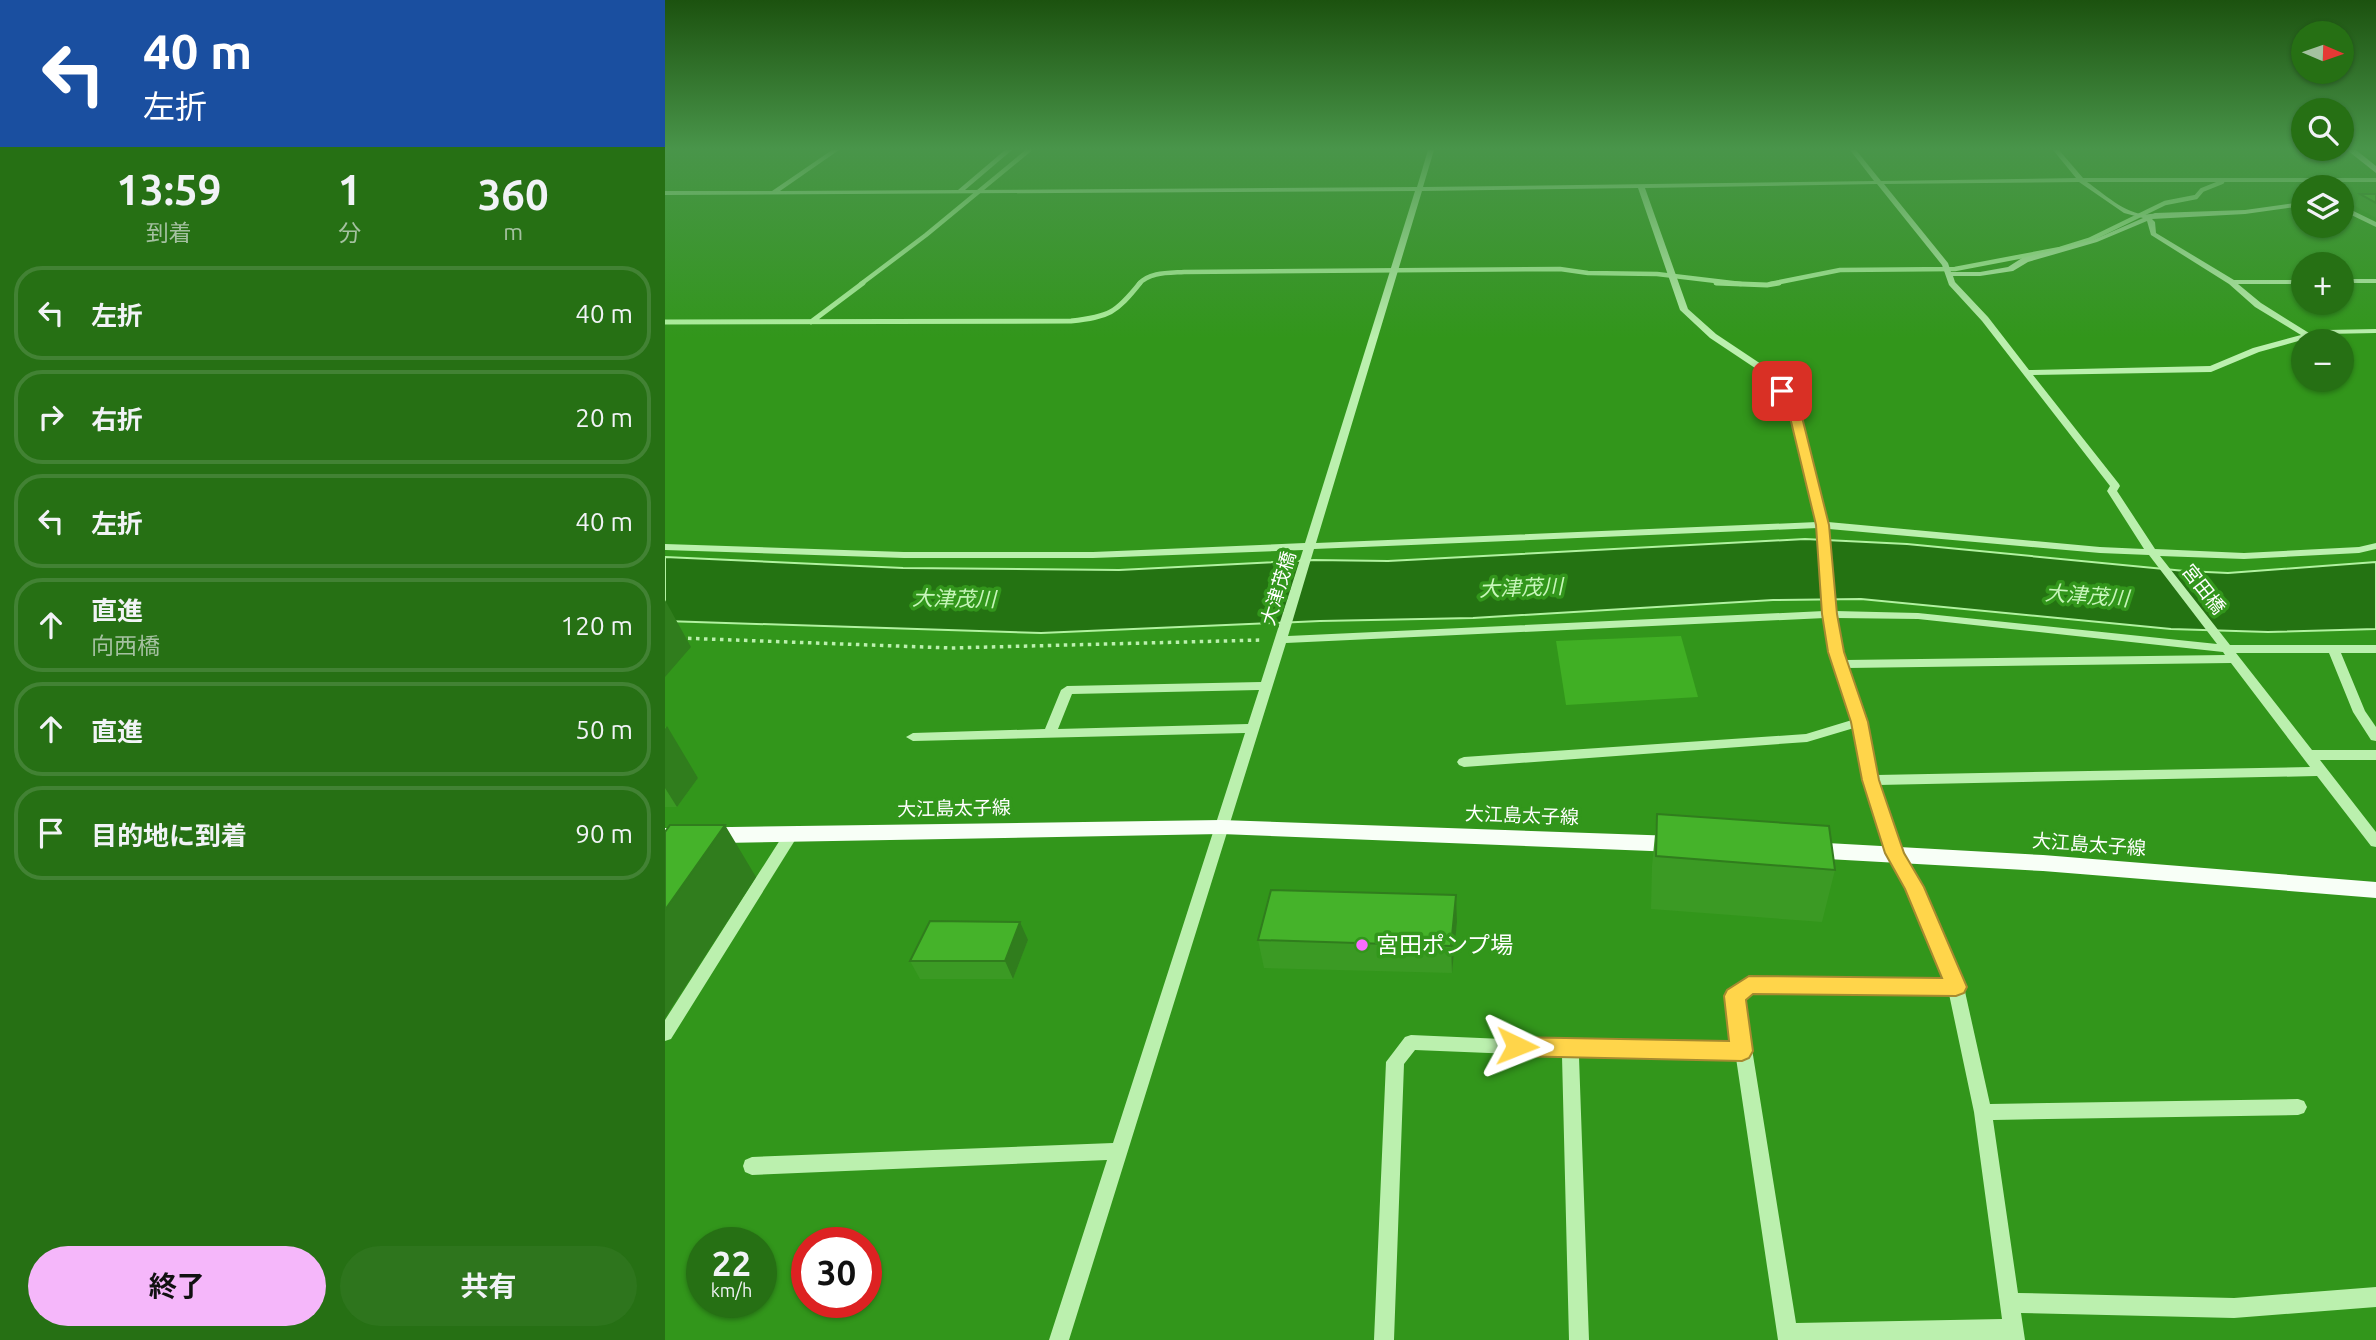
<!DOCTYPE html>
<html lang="ja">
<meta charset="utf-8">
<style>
:root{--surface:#267014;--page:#2e751d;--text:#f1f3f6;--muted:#a4c1a0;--line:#428234;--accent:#f5b7fa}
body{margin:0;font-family:Ubuntu,"Noto Sans JP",sans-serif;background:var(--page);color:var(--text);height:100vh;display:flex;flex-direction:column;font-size:26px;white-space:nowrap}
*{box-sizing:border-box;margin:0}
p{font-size:23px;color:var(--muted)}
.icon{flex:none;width:38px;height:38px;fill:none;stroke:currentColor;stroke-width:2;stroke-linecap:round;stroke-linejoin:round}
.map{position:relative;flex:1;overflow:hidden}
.sheet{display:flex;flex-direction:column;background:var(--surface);width:665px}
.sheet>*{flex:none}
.hud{background:#1a4fa0;color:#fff;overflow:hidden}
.needle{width:46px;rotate:92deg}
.controls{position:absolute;left:1626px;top:21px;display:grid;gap:14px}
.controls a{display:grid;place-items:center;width:63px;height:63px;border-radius:50%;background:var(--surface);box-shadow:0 2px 5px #0004;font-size:35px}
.speed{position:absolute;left:21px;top:1227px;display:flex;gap:14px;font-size:35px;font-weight:700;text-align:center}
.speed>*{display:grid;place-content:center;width:91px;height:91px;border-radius:50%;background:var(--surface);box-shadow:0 2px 5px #0004;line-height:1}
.speed small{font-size:18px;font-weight:400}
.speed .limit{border:10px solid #d22;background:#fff;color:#111}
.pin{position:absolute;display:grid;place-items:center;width:60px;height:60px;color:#fff;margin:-30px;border-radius:14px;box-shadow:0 4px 10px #0006}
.me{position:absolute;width:77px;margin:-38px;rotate:92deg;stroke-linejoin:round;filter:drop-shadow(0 0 5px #0008)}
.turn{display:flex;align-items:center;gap:24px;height:147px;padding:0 28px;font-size:32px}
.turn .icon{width:91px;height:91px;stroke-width:2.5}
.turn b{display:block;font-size:49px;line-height:60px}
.eta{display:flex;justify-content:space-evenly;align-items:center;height:119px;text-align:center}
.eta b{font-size:42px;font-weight:700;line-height:49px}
.button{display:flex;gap:14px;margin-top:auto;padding:14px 28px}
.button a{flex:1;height:80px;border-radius:42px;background:var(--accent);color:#111;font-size:28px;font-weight:700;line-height:80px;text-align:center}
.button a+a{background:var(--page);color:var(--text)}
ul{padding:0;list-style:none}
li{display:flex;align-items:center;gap:21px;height:94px;margin:0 14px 10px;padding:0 14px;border:4px solid var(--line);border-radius:28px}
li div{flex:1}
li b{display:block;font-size:26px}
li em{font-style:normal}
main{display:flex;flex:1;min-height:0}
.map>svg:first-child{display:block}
</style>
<main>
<section class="sheet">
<div class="hud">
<div class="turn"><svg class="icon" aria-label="left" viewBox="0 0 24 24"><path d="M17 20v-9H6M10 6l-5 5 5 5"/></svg><div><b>40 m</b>左折</div></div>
</div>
<div class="eta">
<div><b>13:59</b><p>到着</p></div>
<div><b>1</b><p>分</p></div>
<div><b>360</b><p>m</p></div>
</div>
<ul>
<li><svg class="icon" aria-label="left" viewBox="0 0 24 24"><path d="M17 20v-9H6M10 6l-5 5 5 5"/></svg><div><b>左折</b></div><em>40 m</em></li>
<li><svg class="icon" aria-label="right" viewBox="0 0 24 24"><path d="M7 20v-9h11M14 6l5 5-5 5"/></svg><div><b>右折</b></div><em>20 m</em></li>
<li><svg class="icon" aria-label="left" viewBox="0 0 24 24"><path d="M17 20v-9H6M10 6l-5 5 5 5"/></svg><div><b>左折</b></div><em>40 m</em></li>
<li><svg class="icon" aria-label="ahead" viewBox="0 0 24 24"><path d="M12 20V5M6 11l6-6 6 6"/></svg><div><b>直進</b><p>向西橋</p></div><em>120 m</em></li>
<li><svg class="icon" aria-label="ahead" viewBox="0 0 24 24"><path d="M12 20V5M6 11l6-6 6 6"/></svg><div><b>直進</b></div><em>50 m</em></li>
<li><svg class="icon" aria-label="arrive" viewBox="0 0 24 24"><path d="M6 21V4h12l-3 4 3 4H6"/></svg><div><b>目的地に到着</b></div><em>90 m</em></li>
</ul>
<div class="button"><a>終了</a><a>共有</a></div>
</section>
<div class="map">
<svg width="1711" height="1340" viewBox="0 0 1711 1340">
<rect width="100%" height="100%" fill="#32961b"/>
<path fill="#40af24" d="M1016 636 1033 697 901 705 891 641Z"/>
<path fill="#247312" stroke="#b2f2a1" stroke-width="2" d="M1140 539 1242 544 1520 571 1563 573 1711 562V629L1603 632 1506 629 1196 599 1108 600 808 618 655 621 376 633 0 621V557L238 568 454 570 649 560 723 561Z"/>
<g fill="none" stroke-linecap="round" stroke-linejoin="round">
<path stroke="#b2f2a1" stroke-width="4.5" d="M196 284 261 235 364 150
M474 284C484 272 504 273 519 272L895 269 923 273 992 274 1076 284
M1105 284 1175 270 1290 269 1395 249 1424 240 1500 203 1531 197 1537 190 1557 182"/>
<path stroke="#b2f2a1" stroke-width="5" d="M1051 283 1102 285 1114 283
M0 322 406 321C444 317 451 313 475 283
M146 322 198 283"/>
<path stroke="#bbf0ae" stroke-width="3.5" stroke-dasharray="3.5 4.5" stroke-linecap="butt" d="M15 638 286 648 597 640"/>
<path fill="#bbf0ae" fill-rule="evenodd" d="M167 150H174L115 191 293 190 340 150H347L300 190 752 187 763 150H769L758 187 1209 181 1185 150H1191L1216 181 1411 178 1388 150H1394L1418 178H1711V182H1422C1440 194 1467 221 1490 213L1580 210 1638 202V206L1580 214 1487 219 1490 222 1491 233 1569 280H1638V284H1573L1596 303 1644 333 1661 330 1711 329V333L1661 334 1644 338 1594 352 1546 372 1368 375 1454 484 1455 486 1452 491 1490 549 1579 553 1694 547 1711 543V549L1694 553 1579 559 1495 556 1565 645H1711V653H1676L1700 711 1711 727V741L1706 740 1688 712 1664 653H1571L1647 750H1711V760H1655L1711 832V847L1706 846 1652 776 1213 785 1236 852 1256 887 1299 987 1325 1104 1633 1099 1639 1101 1642 1107 1639 1113 1633 1115 1328 1120 1353 1293 1569 1298 1711 1287V1307L1569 1318 1356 1313 1360 1340H1113L1071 1058 914 1057 924 1340H904L897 1056 750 1050 739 1064 729 1340H709L721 1062 740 1037 746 1035 905 1042 1069 1043 1062 996 1064 991 1084 978 1280 980 1242 888 1222 853 1198 780 1189 728 1142 742 799 767 794 765 792 762 794 759 799 757 1141 734 1187 720 1165 652 1160 618 621 643 404 1340H384L442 1160 87 1175 80 1172 78 1166 80 1160 87 1157 448 1143 580 733 248 741 241 737 248 733 380 729 396 690 402 686 596 682 638 550 428 558H239L0 550V544L239 552H428L640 543 750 191 0 195V191H107ZM1414 182 1459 213 1478 218 1428 240 1357 258 1343 267 1315 272H1286L1283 263 1219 184ZM1212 184 1277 265 1284 285 1317 321 1445 486 1442 491 1479 549 1435 547 1163 522 1133 409 1108 372 1051 334 1023 309 980 188ZM973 188 1015 310 1045 338 1102 376 1125 409 1152 522 651 543 757 191ZM1482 221 1486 235 1564 284 1590 307 1636 335 1588 348 1545 366 1364 370 1323 317 1290 282 1288 276H1315L1348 271 1363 262 1432 242ZM1153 528 1159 611 623 636 649 549ZM1164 529 1435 553 1484 555 1552 644 1253 613 1170 611ZM1171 618 1253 619 1558 652 1560 655 1180 660ZM1566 663 1645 767 1211 775 1200 722 1182 668ZM594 690 583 724 393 729 407 694ZM1087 992 1284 994 1309 1112 1337 1319 1131 1323 1079 999Z
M1676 205 1711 222V227L1676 210Z
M1676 279H1711V283H1676Z
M127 828 132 829 134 833 132 837 6 1039 0 1041V1020L122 829Z"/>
<path fill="#f8fff7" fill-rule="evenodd" d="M1682 150H1691L1711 166V173Z
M556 820 1011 836 1018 839 1021 844 1018 849 1011 852 556 834 0 844V828Z
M1144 842 1378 855 1711 882V898L1378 871 1144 858 1137 855 1134 850 1137 845Z"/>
</g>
<path fill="#3b9a24" d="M1695 194H1711V218L1690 206Z
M0 726 33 778 12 807H0Z
M992 814 1170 870 1157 922 986 909 987 866Z
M792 922 787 973 599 968 593 940Z
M363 940 348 979H255L245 961Z"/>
<path fill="#307d1d" d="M0 600 26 647 0 677Z
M2 726 33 778 12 807 0 788V729Z
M60 825 91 877 0 1018V910Z
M791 895 792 922 787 973 786 946Z
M355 922 363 940 348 979 340 961Z"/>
<path fill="#45b32a" stroke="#307d1d" stroke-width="2" d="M1695 194H1711V203Z
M992 814 1164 826 1170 870 991 856Z
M5 825H60L0 910V832Z
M606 890 791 895 786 946 593 940Z
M265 921 355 922 340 961H245Z"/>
<linearGradient id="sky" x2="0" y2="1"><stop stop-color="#1c520f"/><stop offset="0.44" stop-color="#49954a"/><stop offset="1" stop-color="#49954a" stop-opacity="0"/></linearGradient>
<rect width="1711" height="338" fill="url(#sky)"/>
<path fill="#ffd54a" stroke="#a68a30" stroke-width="2" d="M1113 389H1121L1135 409 1164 525 1172 614 1179 652 1203 722 1214 780 1239 853 1259 887 1302 987 1299 993 1291 996 1088 994 1081 1000 1088 1051 1084 1058 1077 1061 852 1056 844 1053 841 1046 844 1040 852 1037 1064 1041 1059 996 1062 990 1084 976 1277 978 1240 889 1220 853 1197 780 1186 722 1163 652 1157 614 1151 525 1123 409 1111 391Z"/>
<circle fill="#f96dff" stroke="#32961b" stroke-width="2.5" cx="697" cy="945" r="7"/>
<g text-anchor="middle" stroke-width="7" stroke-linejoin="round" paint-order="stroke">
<g font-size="19" fill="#fff" stroke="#32961b">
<text transform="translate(613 588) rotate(-73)" y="7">大津茂橋</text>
<text transform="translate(1539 589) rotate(52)" y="7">宮田橋</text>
<text transform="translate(289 808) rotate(-1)" y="7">大江島太子線</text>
<text transform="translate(857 815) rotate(2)" y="7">大江島太子線</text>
<text transform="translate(1424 844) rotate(4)" y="7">大江島太子線</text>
</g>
<g font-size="21" font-style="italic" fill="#c7f6ba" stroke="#32961b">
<text transform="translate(856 588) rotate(-2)" y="7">大津茂川</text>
<text transform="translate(1422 596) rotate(4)" y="7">大津茂川</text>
<text transform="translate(289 599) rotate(1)" y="7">大津茂川</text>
</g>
<g font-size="23" fill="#fff" stroke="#32961b" text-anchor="start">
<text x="711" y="953">宮田ポンプ場</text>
</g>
</g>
</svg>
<div class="controls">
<a><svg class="needle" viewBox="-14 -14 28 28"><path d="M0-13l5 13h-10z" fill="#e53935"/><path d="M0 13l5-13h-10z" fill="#a4c1a0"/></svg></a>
<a><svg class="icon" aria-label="search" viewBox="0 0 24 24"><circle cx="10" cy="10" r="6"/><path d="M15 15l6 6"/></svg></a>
<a><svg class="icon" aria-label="layers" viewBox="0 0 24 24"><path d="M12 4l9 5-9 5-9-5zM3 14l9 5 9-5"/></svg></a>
<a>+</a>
<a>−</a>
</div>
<div class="speed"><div>22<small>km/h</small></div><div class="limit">30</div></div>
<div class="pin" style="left:1117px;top:391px;background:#d93025"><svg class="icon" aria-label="arrive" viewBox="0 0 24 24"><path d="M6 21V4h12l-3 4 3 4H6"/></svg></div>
<svg class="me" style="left:852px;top:1046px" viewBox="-20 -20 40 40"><path d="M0-17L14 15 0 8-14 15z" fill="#ffd54a" stroke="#fff" stroke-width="4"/></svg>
</div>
</main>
